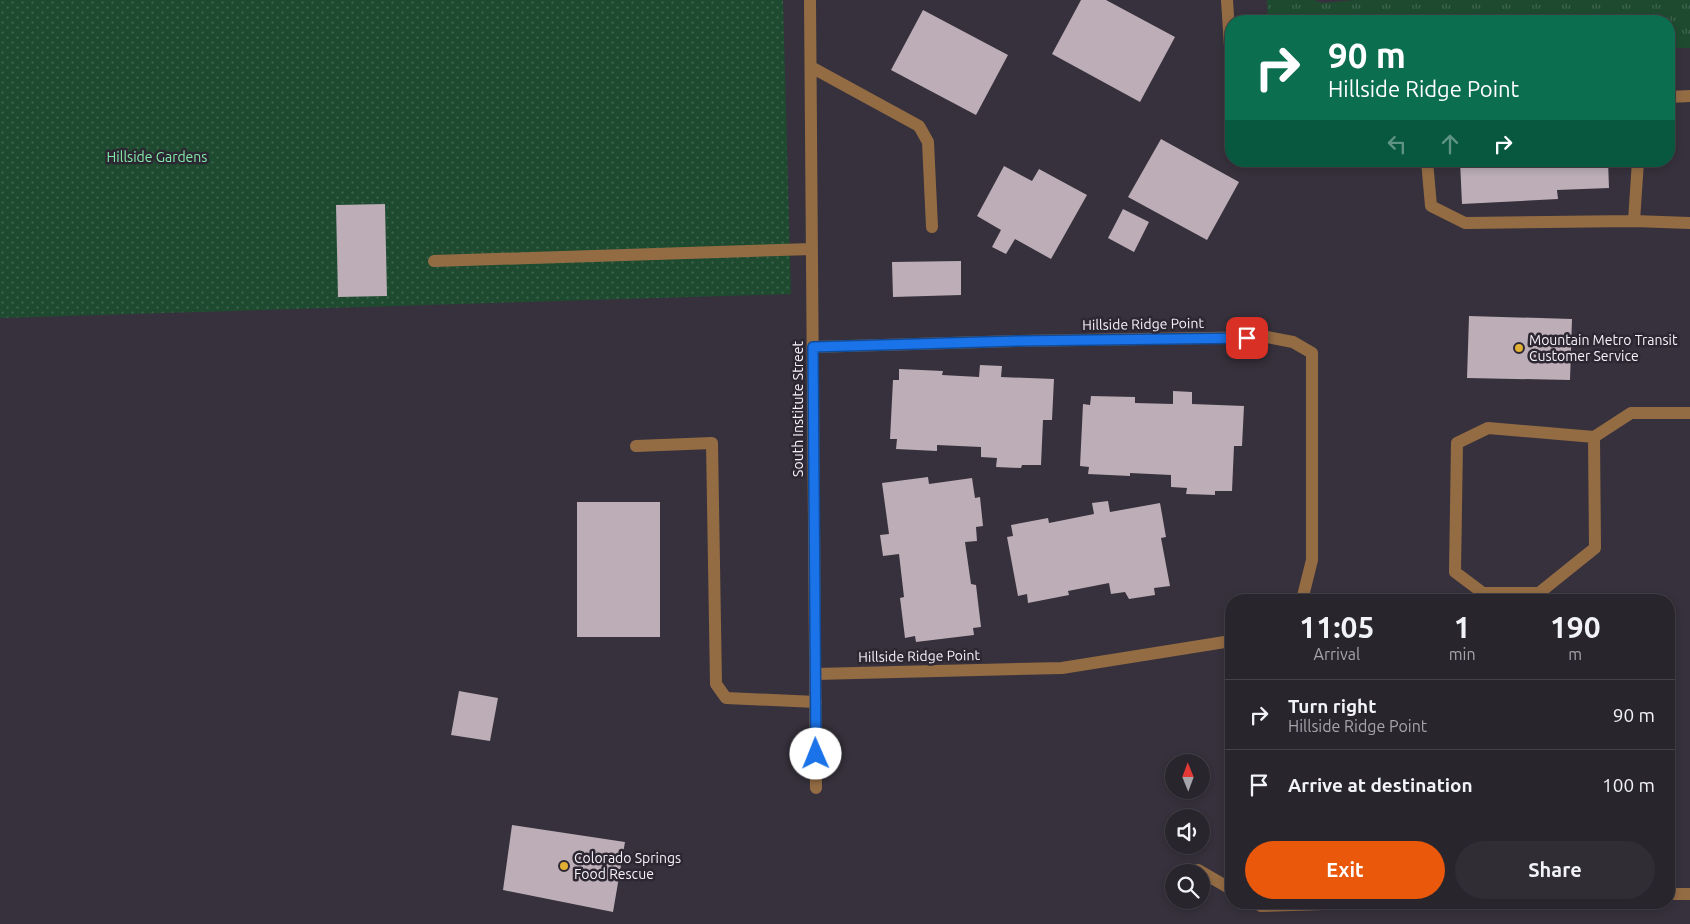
<!DOCTYPE html>
<style>
:root{--surface:#28252d;--page:#302d35;--text:#f1f3f6;--muted:#a5a5aa;--line:#444249;--accent:#ea580c}
body{margin:0;font-family:Ubuntu,sans-serif;background:var(--page);color:var(--text);height:100vh;display:flex;flex-direction:column;font-size:19px;white-space:nowrap}
*{box-sizing:border-box;margin:0}
p{font-size:16px;color:var(--muted)}
.icon{flex:none;width:28px;height:28px;fill:none;stroke:currentColor;stroke-width:2;stroke-linecap:round;stroke-linejoin:round}
.map{position:relative;flex:1;overflow:hidden}
.side{position:absolute;left:1225px;top:594px;width:450px;height:315px;display:flex;flex-direction:column;background:var(--surface);border-radius:20px;box-shadow:0 2px 8px #0003,0 0 0 1px var(--line)}
.side>*{flex:none}
.hud{position:absolute;left:1225px;top:15px;width:450px;height:152px;border-radius:20px;box-shadow:0 2px 8px #0003,0 0 0 1px var(--line);background:#0b6e4f;color:#fff;overflow:hidden}
.needle{width:32px;rotate:359deg}
.controls{position:absolute;left:1165px;top:754px;display:grid;gap:10px}
.controls a{display:grid;place-items:center;width:45px;height:45px;border-radius:50%;background:var(--surface);box-shadow:0 2px 8px #0003,0 0 0 1px var(--line);font-size:25px}
.pin{position:absolute;display:grid;place-items:center;width:42px;height:42px;color:#fff;margin:-21px;border-radius:10px;box-shadow:0 2px 8px #0006}
.me{position:absolute;width:55px;margin:-28px;rotate:359deg;stroke-linejoin:round;filter:drop-shadow(0 0 4px #0008)}
.turn{display:flex;align-items:center;gap:18px;height:105px;padding:0 20px;font-size:22px}
.turn .icon{width:65px;height:65px;stroke-width:2.5}
.turn b{display:block;font-size:35px;line-height:42px}
.lanes{display:flex;align-items:center;height:48px;padding:0 20px;background:#0003;justify-content:center;gap:25px;direction:ltr}
.lanes .off{opacity:.35}
.eta{display:flex;justify-content:space-evenly;align-items:center;height:85px;text-align:center}
.eta b{font-size:30px;font-weight:600;line-height:35px}
.cta{display:flex;gap:10px;margin-top:auto;padding:10px 20px}
.cta a{flex:1;height:58px;border-radius:30px;background:var(--accent);color:#fff;font-size:20px;font-weight:600;line-height:58px;text-align:center}
.cta a+a{background:var(--page);color:var(--text)}
ul{padding:0;list-style:none}
li{display:flex;align-items:center;gap:15px;height:70px;padding:0 20px;border-top:1px solid var(--line)}
li div{flex:1}
li b{display:block;font-size:19px}
li em{font-style:normal}
.map>svg:first-child{display:block}
</style>
<div class="map">
<svg width="1690" height="924" viewBox="0 0 1690 924">
<defs>
<pattern id="grass-dots" width="8" height="8" patternUnits="userSpaceOnUse" patternTransform="scale(1.25)"><rect width="8" height="8" fill="#1e4b30"/><path d="M2 2h.1M6 6h.1" fill="none" stroke="#3f654f" stroke-width="1.8" stroke-linecap="round"/></pattern>
<pattern id="park-tufts" width="24" height="20" patternUnits="userSpaceOnUse" patternTransform="scale(1.25)"><rect width="24" height="20" fill="#1e4b30"/><path d="M3 7l-1-3M5 7V3M7 7l1-3M15 17l-1-3M17 17v-4M19 17l1-3" fill="none" stroke="#3f654f"/></pattern>
</defs>
<rect width="100%" height="100%" fill="#36313c"/>
<path fill="url(#grass-dots)" d="M0 0H783L791 294 0 318Z"/>
<path fill="url(#park-tufts)" d="M1267 0H1314L1322 3 1355 0H1690V48H1669V21H1268Z"/>
<path fill="#bcadb6" d="M1081 0H1106L1175 37 1140 102 1052 54Z
M923 10 1008 55 976 115 891 70Z
M1161 139 1239 182 1207 240 1128 197Z
M1460 161H1608L1609 188 1557 190 1558 199 1462 204Z
M1004 166 1032 181 1039 169 1087 195 1051 259 1015 239 1006 254 992 247 1001 230 977 216Z
M385 204 387 296 338 297 336 205Z
M1123 209 1149 222 1134 252 1108 238Z
M961 261V295L893 297 892 262Z
M1469 316 1572 319 1570 380 1467 378Z
M980 365 1002 366 1001 377 1054 379 1052 420H1043L1041 465H1022L1021 468 996 467 997 458 981 457V447L937 445V451L896 449 897 439H890L893 380H899V369L943 371 942 375 979 377Z
M1173 391 1192 392V404L1244 406 1242 446H1234L1232 491H1215V495L1186 494 1187 488 1171 487V475L1130 473V476L1088 474 1089 467 1080 466 1083 404 1090 405 1091 396 1135 397V403L1173 404Z
M928 477 929 484 972 478 975 498 980 497 983 526 976 527 977 541 965 542 971 584 976 585 981 627 973 628 974 635 916 642 915 636 905 638 900 598 904 597 899 554 883 556 880 535 889 534 882 483Z
M1108 501 1110 512 1160 503 1166 537 1161 538 1170 586 1154 588 1155 595 1129 599 1125 592 1111 594 1109 583 1068 591 1069 595 1028 603 1027 594 1018 596 1007 537 1013 536 1011 525 1048 518 1049 523 1094 514 1092 503Z
M577 502H660V637H577Z
M459 691 498 698 490 741 451 735Z
M512 825 625 842 613 912 503 890Z"/>
<g fill="none" stroke-linecap="round" stroke-linejoin="round">
<path stroke="#946c44" stroke-width="12" d="M810 0 816 788
M1227 0 1231 62
M811 67 919 126 928 142 932 227
M1669 97 1690 96
M1427 161 1431 206 1465 223 1634 221
M1638 161 1634 221 1690 223
M434 261 812 249
M813 347 1017 341 1267 337 1293 342 1312 353V560L1302 600
M1594 437 1595 548 1539 593H1483L1455 572 1457 443 1488 428 1594 437 1631 413H1690
M636 446 712 443 716 684 726 698 816 702
M816 674 1062 668 1231 641
M1198 870 1231 889
M1669 894H1690
M1255 902 1261 906 1386 902"/>
</g>
<g fill="none" stroke-linecap="round" stroke-linejoin="round">
<defs>
<path id="route" d="M816 754 813 347 1017 341 1247 338"/>
</defs>
<use href="#route" stroke="#114b97" stroke-width="12"/>
<use href="#route" stroke="#1a73e8" stroke-width="9"/>
</g>
<g fill="#e0af34" stroke="#2c2732" stroke-width="2">
<circle cx="1519" cy="348" r="5"/>
<circle cx="564" cy="866" r="5"/>
</g>
<g text-anchor="middle" stroke-width="5" stroke-linejoin="round" paint-order="stroke">
<g font-size="14" fill="#80eba8" stroke="#2c2732">
<text x="157" y="162">Hillside Gardens</text>
</g>
<g font-size="14" fill="#f6f2fa" stroke="#2c2732">
<text transform="translate(1143 324) rotate(-1)" y="5">Hillside Ridge Point</text>
<text transform="translate(798 409) rotate(-90)" y="5">South Institute Street</text>
<text transform="translate(919 656) rotate(-1)" y="5">Hillside Ridge Point</text>
</g>
<g font-size="14" fill="#f6f2fa" stroke="#2c2732" text-anchor="start">
<text x="1529" y="345">Mountain Metro Transit<tspan x="1529" dy="16">Customer Service</tspan></text>
<text x="574" y="863">Colorado Springs<tspan x="574" dy="16">Food Rescue</tspan></text>
</g>
</g>
</svg>
<div class="controls">
<a><svg class="needle" viewBox="-14 -14 28 28"><path d="M0-13l5 13h-10z" fill="#e53935"/><path d="M0 13l5-13h-10z" fill="#a5a5aa"/></svg></a>
<a><svg class="icon" aria-label="sound" viewBox="0 0 24 24"><path d="M4 9h4l5-4v14l-5-4H4zM17 9q2 3 0 6"/></svg></a>
<a><svg class="icon" aria-label="search" viewBox="0 0 24 24"><circle cx="10" cy="10" r="6"/><path d="M15 15l6 6"/></svg></a>
</div>
<div class="pin" style="left:1247px;top:338px;background:#d93025"><svg class="icon" aria-label="arrive" viewBox="0 0 24 24"><path d="M6 21V4h12l-3 4 3 4H6"/></svg></div>
<svg class="me" style="left:816px;top:754px" viewBox="-20 -20 40 40"><circle r="19" fill="#fff"/><path d="M0-13L10 11 0 6-10 11z" fill="#1a73e8"/></svg>
<div class="hud">
<div class="turn"><svg class="icon" aria-label="right" viewBox="0 0 24 24"><path d="M7 20v-9h11M14 6l5 5-5 5"/></svg><div><b>90 m</b>Hillside Ridge Point</div></div>
<div class="lanes"><svg class="icon off" aria-label="left" viewBox="0 0 24 24"><path d="M17 20v-9H6M10 6l-5 5 5 5"/></svg><svg class="icon off" aria-label="ahead" viewBox="0 0 24 24"><path d="M12 20V5M6 11l6-6 6 6"/></svg><svg class="icon" aria-label="right" viewBox="0 0 24 24"><path d="M7 20v-9h11M14 6l5 5-5 5"/></svg></div>
</div>
<section class="side">
<div class="eta">
<div><b>11:05</b><p>Arrival</p></div>
<div><b>1</b><p>min</p></div>
<div><b>190</b><p>m</p></div>
</div>
<ul>
<li><svg class="icon" aria-label="right" viewBox="0 0 24 24"><path d="M7 20v-9h11M14 6l5 5-5 5"/></svg><div><b>Turn right</b><p>Hillside Ridge Point</p></div><em>90 m</em></li>
<li><svg class="icon" aria-label="arrive" viewBox="0 0 24 24"><path d="M6 21V4h12l-3 4 3 4H6"/></svg><div><b>Arrive at destination</b></div><em>100 m</em></li>
</ul>
<div class="cta"><a>Exit</a><a>Share</a></div>
</section>
</div>
